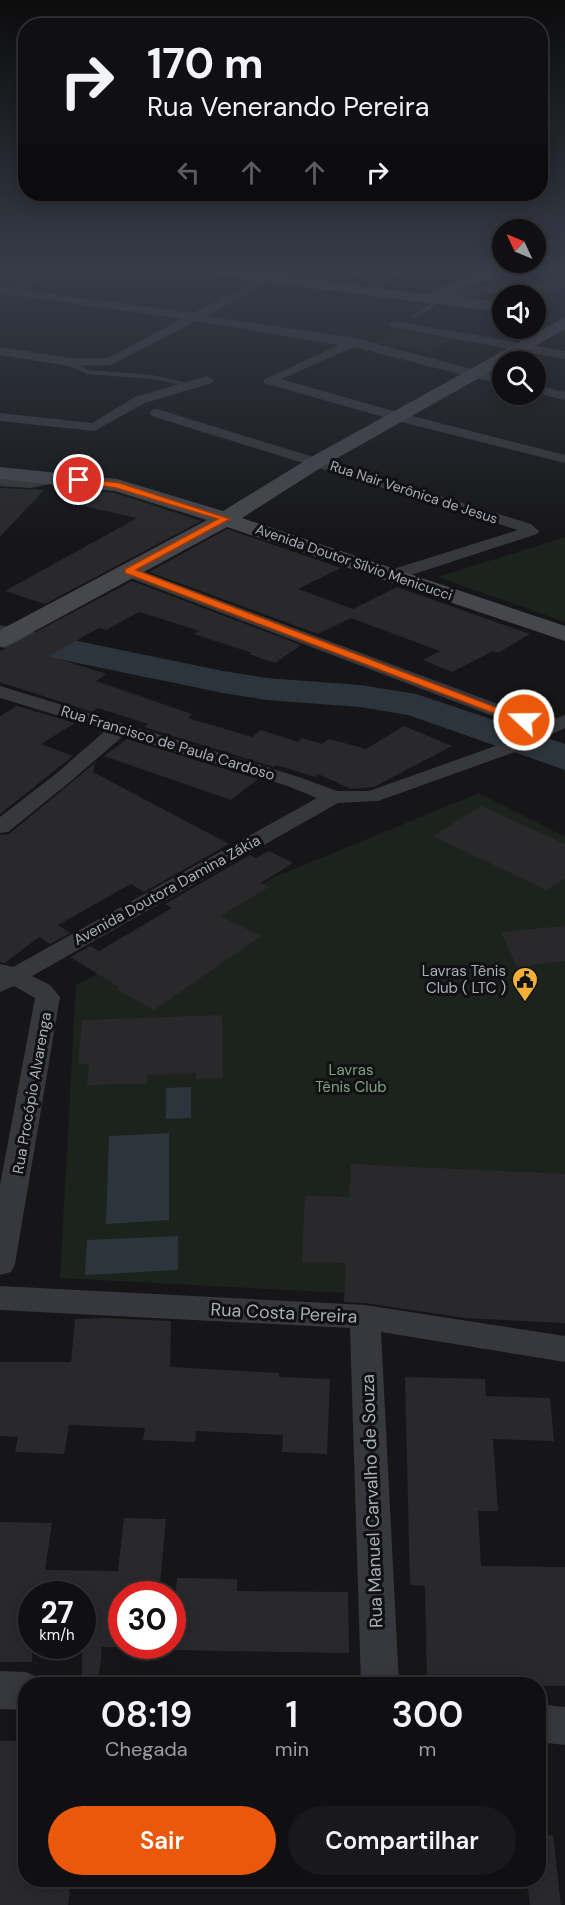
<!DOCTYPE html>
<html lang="pt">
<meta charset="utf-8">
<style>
:root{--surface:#101012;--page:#19191b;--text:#f1f3f6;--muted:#9c9d9f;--line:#303032;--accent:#ea580c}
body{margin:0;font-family:"DM Sans",sans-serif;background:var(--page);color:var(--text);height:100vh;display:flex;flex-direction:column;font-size:22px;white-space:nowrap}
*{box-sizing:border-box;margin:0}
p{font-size:20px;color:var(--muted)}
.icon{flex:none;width:33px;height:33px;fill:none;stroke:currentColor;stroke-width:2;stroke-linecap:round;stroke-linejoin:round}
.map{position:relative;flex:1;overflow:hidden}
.side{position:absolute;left:18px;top:1677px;width:528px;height:210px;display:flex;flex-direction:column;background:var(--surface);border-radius:24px;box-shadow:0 3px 15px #0003,0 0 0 2px var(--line)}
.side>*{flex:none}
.top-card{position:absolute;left:18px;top:18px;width:530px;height:183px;border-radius:24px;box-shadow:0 3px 15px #0003,0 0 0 2px var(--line);background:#101012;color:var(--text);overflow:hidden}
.needle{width:39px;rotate:314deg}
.tools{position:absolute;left:492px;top:219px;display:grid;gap:12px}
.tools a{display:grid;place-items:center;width:54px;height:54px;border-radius:50%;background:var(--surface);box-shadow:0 3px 15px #0003,0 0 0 2px var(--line);font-size:30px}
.speed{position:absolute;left:18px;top:1581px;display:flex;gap:12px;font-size:30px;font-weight:700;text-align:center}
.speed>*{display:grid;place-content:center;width:78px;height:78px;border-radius:50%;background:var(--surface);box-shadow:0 3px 15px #0003,0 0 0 2px var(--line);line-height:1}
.speed small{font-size:15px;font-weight:400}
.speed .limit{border:9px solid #d22;background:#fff;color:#111}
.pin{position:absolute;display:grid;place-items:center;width:51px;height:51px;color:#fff;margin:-26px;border:3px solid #fff;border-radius:50%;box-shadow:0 2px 6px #0007}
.me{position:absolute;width:66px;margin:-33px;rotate:291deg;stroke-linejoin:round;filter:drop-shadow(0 0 4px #0008)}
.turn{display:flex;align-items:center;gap:21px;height:126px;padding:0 30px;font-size:27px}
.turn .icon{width:78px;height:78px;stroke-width:2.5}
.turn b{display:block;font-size:42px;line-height:51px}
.lanes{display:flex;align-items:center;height:57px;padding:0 30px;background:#0003;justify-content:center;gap:30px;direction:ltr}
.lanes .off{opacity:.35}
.eta{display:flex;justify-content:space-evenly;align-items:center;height:102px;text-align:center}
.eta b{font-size:36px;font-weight:600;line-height:42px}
.button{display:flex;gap:12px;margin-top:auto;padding:12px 30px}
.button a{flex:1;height:69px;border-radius:36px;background:var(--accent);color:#fff;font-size:24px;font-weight:600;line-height:69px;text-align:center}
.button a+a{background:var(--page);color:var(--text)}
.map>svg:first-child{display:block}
</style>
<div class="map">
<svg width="565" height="1905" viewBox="0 0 565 1905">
<rect width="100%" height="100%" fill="#161618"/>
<path fill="#1c231d" d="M395 330 452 339 430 353 374 343Z
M565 537V622L438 577Z
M479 793 565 837V1313L365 1294 60 1278 76 985 275 877Z"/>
<path fill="#2c353c" d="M191 1087V1118L166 1119V1088Z
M169 1133V1220L106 1224 109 1136Z
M178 1236V1270L85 1275 87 1240Z"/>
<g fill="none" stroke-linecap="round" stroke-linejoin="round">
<path fill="#2c353c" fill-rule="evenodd" d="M0 625 223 671 266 678 360 685 416 694 565 744V770L408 715 360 707 266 700 223 693 0 647Z"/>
</g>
<path fill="#29292c" d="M0 488 44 490 0 537Z
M96 491 115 493 201 521 45 604 5 591 137 518 74 504Z
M227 529 341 568 298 589 353 609 397 587 530 634 498 653 493 651 452 672 423 660 440 651 351 618 318 634 149 572Z
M132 581 301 645 275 663 249 654 252 653 194 634 200 631 139 612 106 630 99 628 49 656 107 674 96 681 192 714 188 718 252 737 261 730 298 742 302 738 322 744 329 739 366 749 404 726 452 746 374 787 351 789 318 774 315 777 276 765 274 767 144 727 148 724 98 708 92 712 0 682V651Z
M17 706 75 723 41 744 73 756 0 814V716Z
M127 739 258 779 231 800 104 756Z
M95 763 93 772 229 844 144 892 131 884 58 925 70 933 50 944 39 937 5 963 0 962V835L9 834Z
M481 806 565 844V878L546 890 433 836Z
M269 851 293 863 261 883 269 887 220 916 261 936 154 1010 116 989 119 987 70 957 90 946 99 951 172 908 165 904 250 855 256 858Z
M565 926V961L517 967 501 932Z
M222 1015 223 1078 196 1079V1073L147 1075V1084L87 1085 89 1064H78L82 1020Z
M351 1164 565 1174V1323L465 1318 365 1303 344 1302 346 1263 302 1262 305 1196 349 1197Z
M103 1318 171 1321 170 1367 279 1373V1377L330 1379 327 1454 282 1452 283 1435 196 1431 195 1442 143 1440 145 1428 69 1425 64 1454 15 1452 18 1437 0 1436V1362H71L75 1319Z
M405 1377 485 1379 486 1396 550 1398 554 1441 493 1439 498 1511H478L481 1566 565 1567V1686L427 1684 425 1586 410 1585Z
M124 1518 166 1519 159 1594H122V1647H102L98 1684H82V1594H32V1662H0V1522L52 1523 45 1570 118 1571Z
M177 1578 237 1579V1591L348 1592 349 1653 171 1650Z
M0 1741H26V1880H71L68 1905H0Z
M553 1835 561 1905H530L527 1880H538V1836Z"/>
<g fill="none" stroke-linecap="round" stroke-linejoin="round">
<path fill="#37383d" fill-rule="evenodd" d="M441 298 443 301 416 317 411 316Z
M65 360 88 370 152 375 196 385 193 387 152 379 87 374 63 363 62 362Z"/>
<path fill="#37383d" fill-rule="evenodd" d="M42 271H54L23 290 193 313 275 271H287L286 273 206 316 355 338 502 377V385L354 347 281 379 404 414 565 455V463L394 420 264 383 263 380 339 345 196 321 111 365 69 366 0 355V347L69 358H108L182 319 13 295 7 297 0 293V287L10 288Z
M347 271H360L381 279 394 271H405L368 295 362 292 373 284Z
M565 282V288L481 294 441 303 435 300C454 283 537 283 565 282Z
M394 321 565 351V359L390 327 388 325Z
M207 376 213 380 212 383 145 403 94 431 0 421V413L92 423 135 397Z
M536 385 565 392V400L536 393Z
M157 409 531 524 539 531 537 534 399 579H387L385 575 387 571 518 530 152 416 150 413 152 410Z
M61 474 68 478 66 481 30 488 0 486V478L30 480Z
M128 566 546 722 565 715V728L515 752 378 801 338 803 32 976 50 985 60 997 15 1264 11 1272 0 1275V1185L35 998 14 986 0 992V964L13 967 317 798 285 785 123 736 71 781 8 832 0 833V817L57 773 106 730 0 698V686L299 777 337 791H369L501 744 530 730 122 575 120 571Z
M0 1286 365 1305 565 1336V1362L381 1332 399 1684H361L350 1328 0 1310Z
M0 1671 26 1672 40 1678 42 1684H26V1710L0 1709Z
M538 1704 565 1707V1745L538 1742Z"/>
<path fill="#45474d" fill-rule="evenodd" d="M213 271H248L430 295 432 291 482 271H501L499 274 446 296 502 302V312C408 301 314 289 220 275Z
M565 317V329L508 362H502V365L325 465 242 518 565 626V641L227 527 9 645 0 647V630L207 520 115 491 0 479V467L117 479 223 511 311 457Z"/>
</g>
<linearGradient id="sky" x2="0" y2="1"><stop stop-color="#0c0c0d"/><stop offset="0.5" stop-color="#363c48"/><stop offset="1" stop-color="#363c48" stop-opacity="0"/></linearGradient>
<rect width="565" height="537" fill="url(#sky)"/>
<path fill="#ea580c" stroke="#983908" stroke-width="1.5" d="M79 478 120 483 230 519 136 570 529 720 524 724 520 723 125 573V569L218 519 116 488 76 482 74 480Z"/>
<defs>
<symbol id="civic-pin" viewBox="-11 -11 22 30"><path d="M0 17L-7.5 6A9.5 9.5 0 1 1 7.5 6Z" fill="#f2b134" stroke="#111113"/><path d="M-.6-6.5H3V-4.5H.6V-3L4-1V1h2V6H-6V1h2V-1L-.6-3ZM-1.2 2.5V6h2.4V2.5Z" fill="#111"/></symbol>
</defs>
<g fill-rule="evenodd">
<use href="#civic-pin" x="510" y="965" width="30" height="40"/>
</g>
<g text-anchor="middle" stroke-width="6" stroke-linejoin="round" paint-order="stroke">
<g font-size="14" fill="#a8adb8" stroke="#111113">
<text transform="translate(414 492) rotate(18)" y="5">Rua Nair Verônica de Jesus</text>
<text transform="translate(354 562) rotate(19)" y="5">Avenida Doutor Sílvio Menicucci</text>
</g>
<g font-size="15" fill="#a8adb8" stroke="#111113">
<text transform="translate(168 743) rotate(17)" y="5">Rua Francisco de Paula Cardoso</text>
<text transform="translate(167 890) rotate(-29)" y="5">Avenida Doutora Damina Zákia</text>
<text transform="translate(32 1093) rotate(-80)" y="5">Rua Procópio Alvarenga</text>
</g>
<g font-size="15" fill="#a8adb8" stroke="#111113" text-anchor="end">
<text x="506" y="976">Lavras Tênis<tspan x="506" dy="17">Club ( LTC )</tspan></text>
</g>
<g font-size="15" fill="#7fa381" stroke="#111113">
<text x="351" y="1075">Lavras<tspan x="351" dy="17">Tênis Club</tspan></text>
</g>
<g font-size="18" fill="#a8adb8" stroke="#111113">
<text transform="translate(284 1313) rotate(3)" y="6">Rua Costa Pereira</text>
<text transform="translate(372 1501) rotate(-92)" y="6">Rua Manuel Carvalho de Souza</text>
</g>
</g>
</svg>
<div class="tools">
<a><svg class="needle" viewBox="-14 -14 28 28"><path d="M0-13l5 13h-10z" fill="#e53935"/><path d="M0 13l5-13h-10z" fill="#9c9d9f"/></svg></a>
<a><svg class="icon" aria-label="sound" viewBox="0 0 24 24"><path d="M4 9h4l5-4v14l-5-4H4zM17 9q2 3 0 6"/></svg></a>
<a><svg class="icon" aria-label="search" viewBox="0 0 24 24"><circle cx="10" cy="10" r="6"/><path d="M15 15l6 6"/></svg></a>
</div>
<div class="speed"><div>27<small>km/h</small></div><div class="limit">30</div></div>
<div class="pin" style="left:79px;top:480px;background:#d93025"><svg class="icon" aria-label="arrive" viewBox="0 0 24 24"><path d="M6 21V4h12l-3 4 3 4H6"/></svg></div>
<svg class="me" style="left:524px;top:720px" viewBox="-20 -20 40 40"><circle r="17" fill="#ea580c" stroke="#fff" stroke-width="3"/><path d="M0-11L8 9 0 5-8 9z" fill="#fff"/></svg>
<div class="top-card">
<div class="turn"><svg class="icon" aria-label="right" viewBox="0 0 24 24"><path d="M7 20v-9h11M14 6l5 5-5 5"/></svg><div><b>170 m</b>Rua Venerando Pereira</div></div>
<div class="lanes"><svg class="icon off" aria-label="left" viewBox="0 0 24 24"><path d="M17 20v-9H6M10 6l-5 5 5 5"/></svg><svg class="icon off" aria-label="ahead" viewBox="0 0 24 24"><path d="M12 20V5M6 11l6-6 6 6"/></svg><svg class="icon off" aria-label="ahead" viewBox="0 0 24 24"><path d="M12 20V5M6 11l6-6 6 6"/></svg><svg class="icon" aria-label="right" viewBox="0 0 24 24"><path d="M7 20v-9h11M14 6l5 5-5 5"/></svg></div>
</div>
<section class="side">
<div class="eta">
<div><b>08:19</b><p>Chegada</p></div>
<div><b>1</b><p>min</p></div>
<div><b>300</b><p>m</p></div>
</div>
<div class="button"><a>Sair</a><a>Compartilhar</a></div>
</section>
</div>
